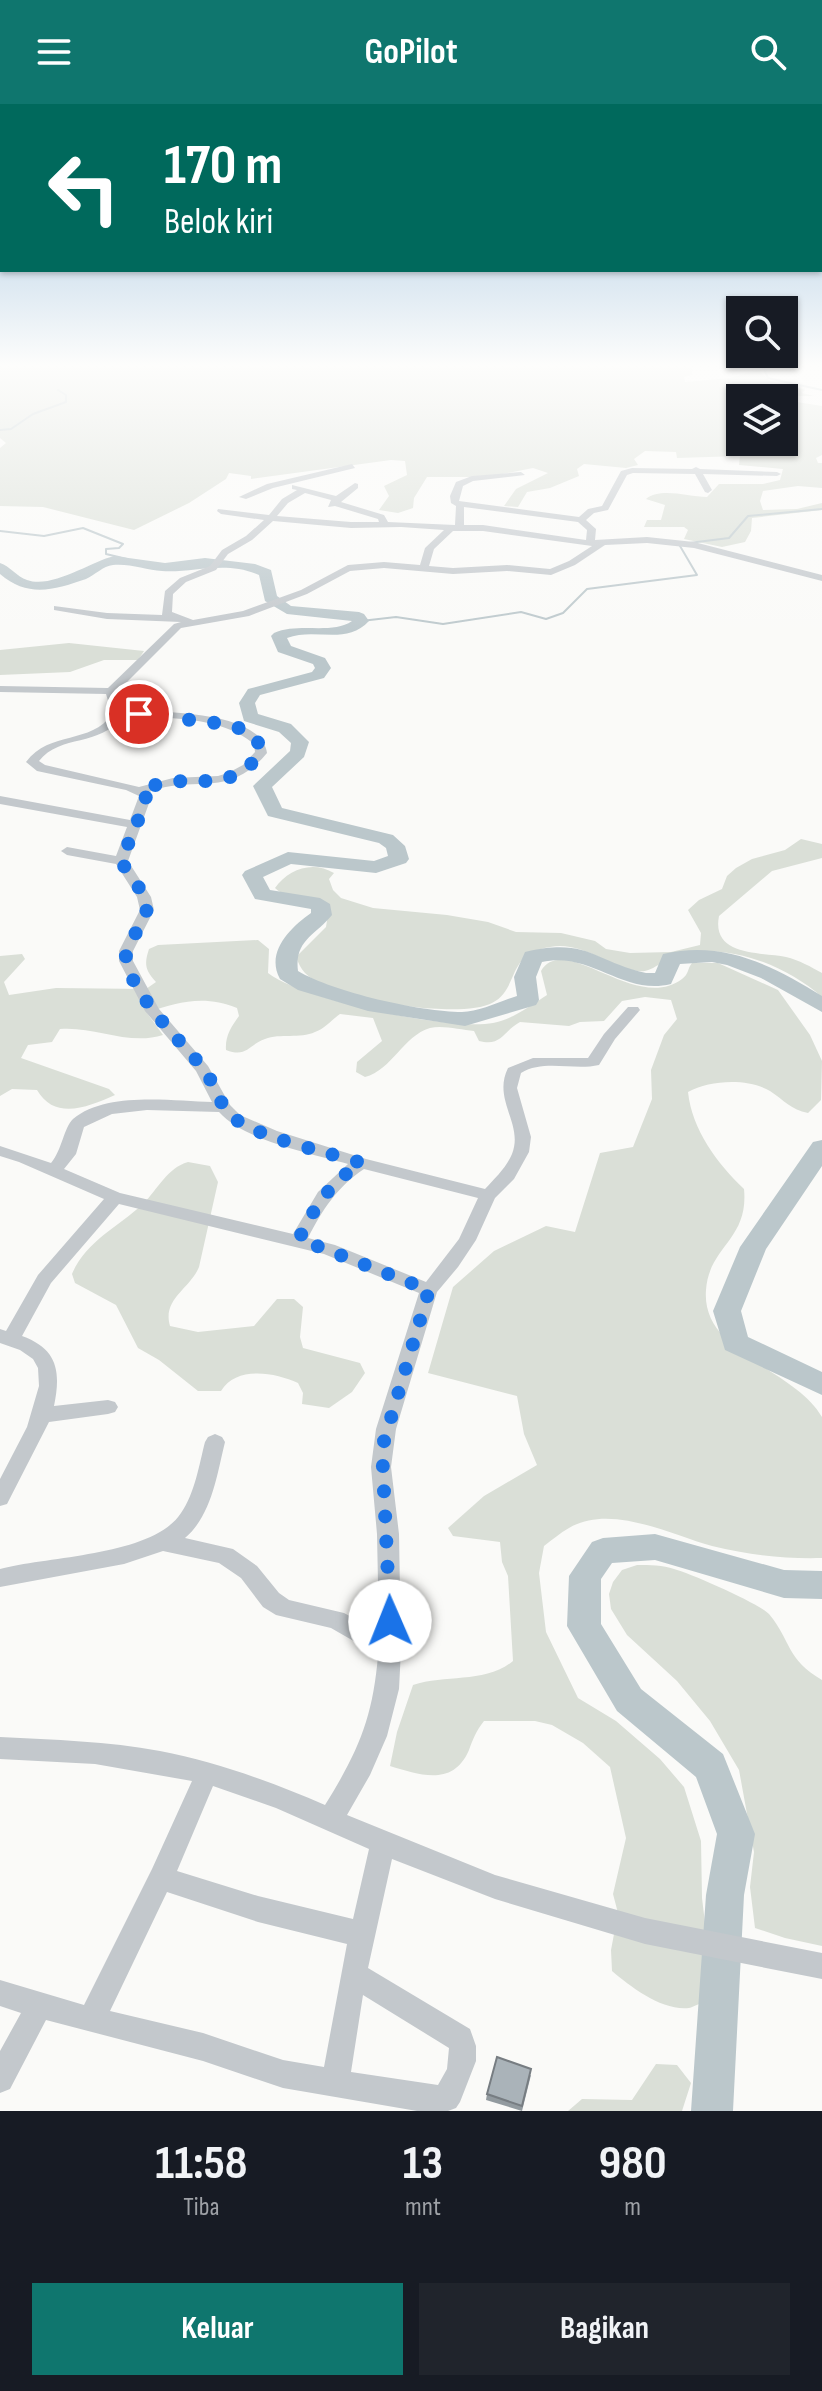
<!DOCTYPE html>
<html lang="id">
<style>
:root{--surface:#171b24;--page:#20242c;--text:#f1f3f6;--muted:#9ea1a6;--accent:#0f766e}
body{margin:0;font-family:"Sofia Sans Condensed",sans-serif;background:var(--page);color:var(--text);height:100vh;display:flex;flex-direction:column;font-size:30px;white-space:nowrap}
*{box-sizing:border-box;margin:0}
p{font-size:26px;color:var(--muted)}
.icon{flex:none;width:44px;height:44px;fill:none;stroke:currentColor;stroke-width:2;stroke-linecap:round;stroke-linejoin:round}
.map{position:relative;height:2007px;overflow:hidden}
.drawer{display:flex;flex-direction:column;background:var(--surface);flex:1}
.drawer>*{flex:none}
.hud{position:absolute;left:0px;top:0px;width:822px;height:168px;box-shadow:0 2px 6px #0004;background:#00695c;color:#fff;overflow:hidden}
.fabs{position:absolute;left:726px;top:192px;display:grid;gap:16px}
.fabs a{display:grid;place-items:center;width:72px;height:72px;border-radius:0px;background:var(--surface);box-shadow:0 2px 6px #0004;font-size:40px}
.pin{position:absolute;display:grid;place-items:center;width:68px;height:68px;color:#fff;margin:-34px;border:4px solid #fff;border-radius:50%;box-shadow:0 2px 8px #0007}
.me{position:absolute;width:88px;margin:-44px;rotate:359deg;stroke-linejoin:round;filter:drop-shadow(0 0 6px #0008)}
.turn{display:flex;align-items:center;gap:28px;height:168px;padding:0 32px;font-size:36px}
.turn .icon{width:104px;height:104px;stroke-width:2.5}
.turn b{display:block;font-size:56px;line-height:68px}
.eta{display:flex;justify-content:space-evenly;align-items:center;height:136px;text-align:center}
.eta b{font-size:48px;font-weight:700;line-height:56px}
.button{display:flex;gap:16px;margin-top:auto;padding:16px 32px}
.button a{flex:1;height:92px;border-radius:0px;background:var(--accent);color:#fff;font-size:32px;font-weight:700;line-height:92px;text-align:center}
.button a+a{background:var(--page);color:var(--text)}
header{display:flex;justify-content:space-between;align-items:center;height:104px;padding:0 32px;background:var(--accent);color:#fff;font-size:36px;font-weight:700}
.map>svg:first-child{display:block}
</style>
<header><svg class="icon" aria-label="menu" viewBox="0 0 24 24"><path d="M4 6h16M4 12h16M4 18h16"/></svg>GoPilot<svg class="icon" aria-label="search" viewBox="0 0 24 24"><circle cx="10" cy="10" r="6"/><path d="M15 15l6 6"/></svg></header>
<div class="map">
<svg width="822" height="2007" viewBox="0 0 822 2007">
<rect width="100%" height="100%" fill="#fafaf8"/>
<path fill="#dadfd7" d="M0 263H692V271L684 273 685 278 730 274 758 266 770 277 802 285 805 286 802 289 814 292H781L779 287 759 281H738L736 284 772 294H740V338H784V296L822 302V351L816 354 818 359H822V384L798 382 763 387 760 397 763 406 797 405 822 399V406L752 414 751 427 745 438 722 443 684 435 688 426 684 423H644L647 416H661L665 401 646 395C661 383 688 393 707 393L719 380H763L780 376 783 365 739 361 740 352 677 354 676 348 645 347 634 355 638 361 626 364 584 360 577 365 579 372 550 384 527 388 518 403 504 402 516 385 548 369 533 364 488 373H427L414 394 413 404 398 409 379 406 389 392 384 382 407 371 405 357 391 356 251 375V372L229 369 226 375 189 399 134 426 43 403 0 402V344L6 339 0 334Z
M69 539 144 547 138 556H104L70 568 0 571V546Z
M801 735 822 740V754L772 767 719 812C711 853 762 848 786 853 799 856 811 863 822 869V893C785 861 729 839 681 850 664 853 653 870 637 867 607 862 582 837 550 843 505 850 520 885 492 899 460 916 331 896 305 869 301 865 298 858 296 853L326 823 329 804C312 786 290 799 275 784 288 765 313 756 334 769L329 775 333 786 341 794 373 804 447 811 488 818 516 828 561 829 595 837 606 845 630 849 671 848 700 841 701 829 688 806 699 796 722 785 727 772 736 764 752 755 785 746Z
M258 836 269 845 268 869C303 896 449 927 493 919 513 915 530 902 547 891L541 867C565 827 636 910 682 875 689 870 687 865 692 859H718L778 886 810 931 822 957 821 996 808 1009C791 1006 784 996 770 987 748 974 710 976 688 988 692 1026 717 1059 744 1085 749 1136 709 1142 706 1186 701 1250 794 1264 822 1313V1454C784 1455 749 1451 712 1442 671 1431 611 1399 569 1424 560 1429 552 1436 544 1442L539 1469 546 1528 578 1594 616 1617 660 1655 684 1683 701 1737 702 1794 712 1877 707 1896C702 1898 694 1903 689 1904 662 1907 631 1883 612 1867L611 1846 618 1809 613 1790 626 1734 610 1663 583 1639 552 1621 535 1617H484C476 1627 473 1635 469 1646 453 1683 420 1671 390 1662L397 1628 413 1581C446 1570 485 1580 513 1557L508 1472 502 1458 500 1438 453 1432 448 1424 484 1392 537 1361 524 1330 517 1292 428 1269 453 1183 494 1147 546 1122 575 1128 600 1049 633 1043 652 995 651 966 664 931 677 915 671 896 645 893 622 897 604 917 580 918 569 922 520 918C503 927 502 943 479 937L474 927C461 926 443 921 430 924 403 932 392 966 365 973L356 968 357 958 382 937 373 914 340 910C333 915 324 925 315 928 300 935 280 929 265 935 248 941 247 954 226 946 225 932 231 923 239 912L237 904C206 891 178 897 147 909L163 931C129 942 94 922 60 925L52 938 28 941 21 954 109 985 115 991C88 1003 55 1017 37 986L12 985 0 992V852L22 850 25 855 4 878 9 891 56 884 146 885 156 878C145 866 144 860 149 845L158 841Z
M188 1058 210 1062 218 1078 199 1163C190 1185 162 1195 170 1222L198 1228 254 1222 277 1195H294L303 1203 300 1233 303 1244 360 1259 365 1269 352 1288 329 1304 302 1300 303 1289 298 1279C274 1268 236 1262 221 1287H198L159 1256 138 1244 116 1201 75 1179 72 1170C85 1138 119 1122 143 1100 158 1085 167 1064 188 1058Z
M637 1461C650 1461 663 1461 674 1465 690 1469 760 1500 769 1510 792 1538 786 1555 822 1576V1842L785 1834 755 1824 750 1783 754 1748 739 1666 710 1617 677 1577 627 1531 611 1505 609 1490 613 1478 622 1466Z
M656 1960 677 1961 691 1979 682 2007H568L582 1995 632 1996Z"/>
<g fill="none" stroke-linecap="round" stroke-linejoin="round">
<path stroke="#bbc7cb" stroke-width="2" d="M763 263 768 274 822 286
M0 326 11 325 33 310 66 298V291L58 286
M0 427 44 432 83 424 123 440 119 444 106 445V450L127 455 128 460
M689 439 729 434 748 412 822 405
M361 517 396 513 443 520 521 508 546 515 563 509 587 485 697 471 680 442"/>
<path fill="#bbc7cb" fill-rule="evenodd" d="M114 452 165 459 205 454 255 460 271 466 277 492 291 502 359 508 364 510 369 517C346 542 315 523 287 534L291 542 325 554 331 564 324 574 260 591 255 599 258 610 291 620 309 638 304 653 272 683 282 704 393 731 405 742 409 755 406 759 376 769 291 760 263 773 270 786 320 794 330 800 332 811C316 831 294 836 298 867 333 888 421 908 462 908 479 908 500 897 517 892L514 873 525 848C588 833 593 857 646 869H655L663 850C723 836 772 861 822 892V908L761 874 727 861 712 858 680 860 671 880C623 892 591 847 542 858L536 873 539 896 536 901 465 922 368 907 298 886 280 875C265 848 291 823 311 809V805L255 795 242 771 245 767 288 748 374 757 388 752 386 744 379 739 268 712 253 682 290 647 291 639 279 628 244 617 239 599 248 585 312 568 315 564 313 560 278 548 271 532 274 529C299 518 332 531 352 517L287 510 265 497 259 471C226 456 194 469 162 467 147 466 128 459 113 461 103 462 95 471 86 475 54 486 28 494 0 470V459C10 462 17 473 27 476 52 485 90 458 114 452Z
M822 1036V1062L766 1145 741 1207 748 1233 822 1268V1291L725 1246 713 1207 740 1143 813 1038Z
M655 1430 784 1466 822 1467V1495L784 1494 655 1456 612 1459 601 1475V1520L641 1585 723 1650 755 1730 744 1791 733 2007H691L706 1791 717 1730 696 1673 617 1607 567 1522 569 1472 592 1438 603 1434Z"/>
<path fill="#c3c8cc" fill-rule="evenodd" d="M352 360 355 364 273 384 246 395 239 393 267 380Z
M696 363 700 365 777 368 781 370 777 372 703 370 712 386 708 389 705 388 695 370 633 369 627 371 608 406 594 409 586 416 596 425 595 436 647 433 694 438 822 471V477L694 444 647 439 605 441 575 461 551 471 507 467 453 470 384 464 350 467 307 490 249 512 181 524 117 588 123 607C156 607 262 606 267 649 228 696 196 670 149 688L152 691 128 757 151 793 154 806 133 847V857L159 905 208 962 230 1001 240 1011 277 1027 366 1055 485 1085C495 1074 506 1064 512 1050 524 1020 492 996 508 964L533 954H588L604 930 628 903H638L640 906 615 935 599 961C574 967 544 955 521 969L517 984 531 1033 529 1048 514 1075 495 1094 476 1136 458 1163 437 1188 396 1325 391 1363 399 1430 401 1546 399 1585 387 1632 370 1671 347 1711 495 1771 645 1814 822 1849V1875L645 1840 495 1795 392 1755 368 1864 470 1925 476 1942V1957L460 1998 456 2004 448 2007H417L283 1984 203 1957 46 1916 10 1985 0 1989V1947L21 1909 0 1902V1876L84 1901 152 1765 192 1677 95 1660 0 1655V1633C54 1636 108 1637 160 1647 217 1658 272 1678 325 1701 358 1648 373 1614 378 1551L331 1524 276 1511 263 1503 241 1474 219 1459 163 1447 124 1460 0 1483V1465C49 1452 153 1452 181 1409 195 1389 199 1361 205 1338L208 1333 215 1330 222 1333 225 1338C217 1370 212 1411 185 1434L233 1445 257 1462 279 1489 289 1496 344 1509 379 1528 377 1430 371 1363 376 1325 419 1189 324 1150 119 1100 51 1179 22 1232C58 1245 61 1268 54 1302L108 1296 115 1298 118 1303 115 1308 108 1310 49 1318 7 1400 0 1402V1375L27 1323 39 1282 38 1264 33 1255 20 1246 0 1239V1225L6 1227 38 1171 104 1095 19 1058 0 1052V1042L51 1059C62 1046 64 1023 73 1015 106 987 172 997 212 998L196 967 145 907 119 857V847L140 806 137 793 116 760 67 751 61 747 67 743 116 752 127 723 0 700V692L130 716 139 692 126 686 37 667 26 658C50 626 91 641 112 610L106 590 0 588V582L108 584 174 520 181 518 107 515 54 506V502L107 509 162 511 165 487 180 474 210 462 222 446 246 432 264 416 221 410 217 407 218 405 269 411 282 395 297 386 292 385V381L336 392 355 379 358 380V384L341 398 384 411 388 418 455 421 456 402 451 399 450 392 456 378 472 372 521 368 525 371 473 377 463 382 459 397 579 413 588 405 602 402 621 367 632 364 692 365ZM305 389 331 396 328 403 335 402 378 415 379 418H351L277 412 288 399ZM464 403 578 418 587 426 586 436 483 421H464ZM273 417 351 424 401 423 444 426 425 444 420 461 384 458 348 461 301 486 243 507 193 516 172 508 173 490 186 478 216 466 228 450 252 436ZM453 427H483L592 442 569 457 550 465 507 461 453 464 429 462 434 445ZM121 613C164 614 220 611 254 640L255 648 243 661 228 669 218 672 173 674 139 683 45 661 39 657C60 630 101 643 121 613ZM147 1006 219 1008C245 1037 310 1049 348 1060L318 1088 293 1130 120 1089 64 1065 76 1050 84 1023 112 1010ZM364 1065 478 1094 459 1135 426 1178 335 1141 308 1134C322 1106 338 1082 364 1065ZM213 1682 276 1704 369 1745 353 1815 258 1792 177 1767ZM167 1788 258 1818 347 1840 324 1963 283 1956 203 1929 110 1907ZM363 1891 449 1944 447 1965 438 1981 351 1968Z"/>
</g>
<path fill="#929a9f" d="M531 1971 522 2007 486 1996 487 1990Z"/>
<path fill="#aab3b9" stroke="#777d82" stroke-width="2" d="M497 1953 531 1965 522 2002 487 1990Z"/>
<linearGradient id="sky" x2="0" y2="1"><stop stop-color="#96bcdc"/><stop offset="0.48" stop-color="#fdfdfc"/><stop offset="1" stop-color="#fdfdfc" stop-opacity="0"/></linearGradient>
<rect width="822" height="544" fill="url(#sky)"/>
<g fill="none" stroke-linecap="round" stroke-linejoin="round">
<path stroke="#1a73e8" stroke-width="14" stroke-dasharray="0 25.2" d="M139 610 225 620 237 623 257 635 261 649C224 697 187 663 140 687L147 695 121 757C128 770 142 784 146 799 151 819 124 835 126 855 131 890 181 937 203 964 215 979 219 1003 235 1015 263 1035 327 1048 362 1059 332 1076 313 1105 299 1135L429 1186 382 1344 390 1517"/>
</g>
</svg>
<div class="fabs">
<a><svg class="icon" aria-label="search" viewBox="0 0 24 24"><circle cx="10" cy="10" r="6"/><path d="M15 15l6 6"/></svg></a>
<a><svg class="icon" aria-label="layers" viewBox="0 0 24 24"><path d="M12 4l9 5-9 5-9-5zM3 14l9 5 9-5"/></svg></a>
</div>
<div class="pin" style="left:139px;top:610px;background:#d93025"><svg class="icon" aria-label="arrive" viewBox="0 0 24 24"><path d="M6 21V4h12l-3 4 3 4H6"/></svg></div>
<svg class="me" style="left:390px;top:1517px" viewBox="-20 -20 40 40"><circle r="19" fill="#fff"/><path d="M0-13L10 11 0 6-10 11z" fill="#1a73e8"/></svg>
<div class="hud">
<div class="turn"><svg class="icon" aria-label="left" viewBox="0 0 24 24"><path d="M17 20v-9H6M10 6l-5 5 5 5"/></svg><div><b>170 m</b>Belok kiri</div></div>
</div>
</div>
<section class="drawer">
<div class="eta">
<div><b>11:58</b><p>Tiba</p></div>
<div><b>13</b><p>mnt</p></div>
<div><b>980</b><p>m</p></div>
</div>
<div class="button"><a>Keluar</a><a>Bagikan</a></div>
</section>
